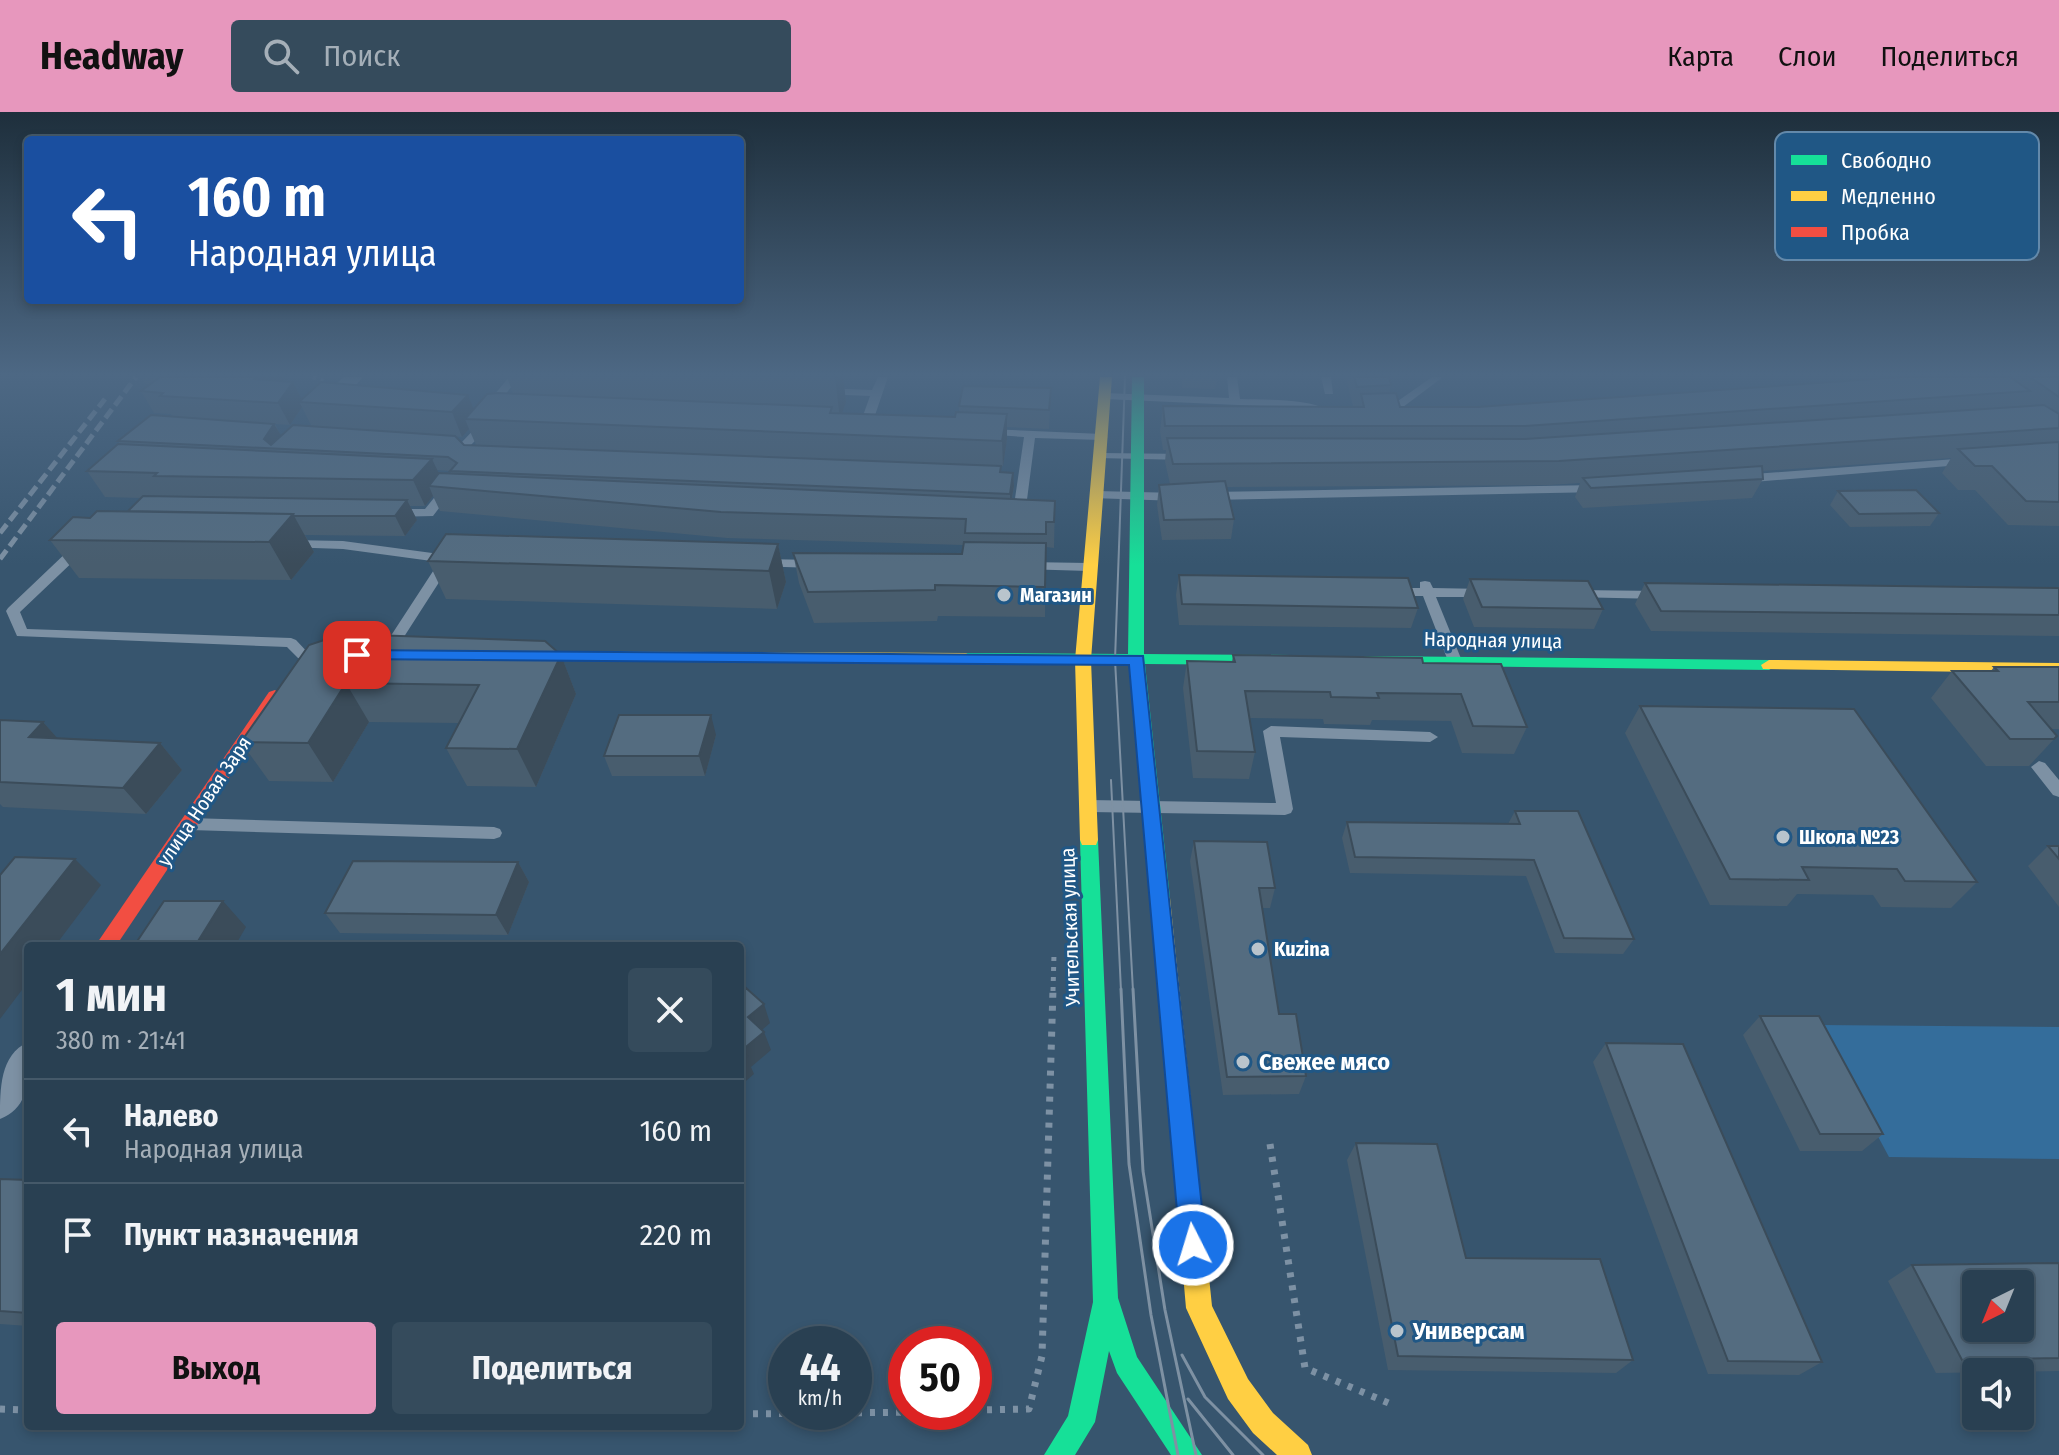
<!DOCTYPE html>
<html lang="ru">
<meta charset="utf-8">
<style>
:root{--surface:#294052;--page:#354b5c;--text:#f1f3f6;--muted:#a5afb8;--line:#455969;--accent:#e797bd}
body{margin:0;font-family:"Fira Sans Condensed",sans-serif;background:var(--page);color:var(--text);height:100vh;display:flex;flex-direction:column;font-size:30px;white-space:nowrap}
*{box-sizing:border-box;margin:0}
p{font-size:26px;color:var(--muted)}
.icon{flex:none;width:44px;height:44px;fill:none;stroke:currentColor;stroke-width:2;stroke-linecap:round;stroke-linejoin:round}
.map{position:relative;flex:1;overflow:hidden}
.panel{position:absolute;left:24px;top:830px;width:720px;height:488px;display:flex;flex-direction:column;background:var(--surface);border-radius:8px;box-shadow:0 4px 12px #0003,0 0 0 2px var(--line)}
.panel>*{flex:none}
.guide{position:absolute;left:24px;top:24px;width:720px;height:168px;border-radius:8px;box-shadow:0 4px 12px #0003,0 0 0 2px var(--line);background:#1a4fa0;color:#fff;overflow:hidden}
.needle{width:52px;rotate:223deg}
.tools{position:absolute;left:1962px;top:1158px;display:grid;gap:16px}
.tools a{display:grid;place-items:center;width:72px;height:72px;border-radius:8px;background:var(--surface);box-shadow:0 4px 12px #0003,0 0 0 2px var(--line);font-size:40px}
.speed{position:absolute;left:768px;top:1214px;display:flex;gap:16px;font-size:40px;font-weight:700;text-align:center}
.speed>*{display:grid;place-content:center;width:104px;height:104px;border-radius:50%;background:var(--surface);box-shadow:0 4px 12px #0003,0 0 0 2px var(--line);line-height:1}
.speed small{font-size:20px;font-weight:400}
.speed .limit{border:12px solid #d22;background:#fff;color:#111}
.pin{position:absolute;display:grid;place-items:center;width:68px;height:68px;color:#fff;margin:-34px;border-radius:16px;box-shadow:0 4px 12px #0006}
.me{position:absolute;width:88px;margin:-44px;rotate:355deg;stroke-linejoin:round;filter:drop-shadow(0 0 6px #0008)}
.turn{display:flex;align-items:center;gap:28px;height:168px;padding:0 32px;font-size:36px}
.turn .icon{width:104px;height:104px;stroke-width:2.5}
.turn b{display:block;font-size:56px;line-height:68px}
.round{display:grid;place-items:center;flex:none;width:84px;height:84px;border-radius:8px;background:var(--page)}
.summary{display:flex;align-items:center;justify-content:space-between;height:136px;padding:0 32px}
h1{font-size:48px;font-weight:700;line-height:60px}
.primary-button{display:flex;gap:16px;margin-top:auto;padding:16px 32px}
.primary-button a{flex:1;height:92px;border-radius:8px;background:var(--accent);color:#111;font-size:32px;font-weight:700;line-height:92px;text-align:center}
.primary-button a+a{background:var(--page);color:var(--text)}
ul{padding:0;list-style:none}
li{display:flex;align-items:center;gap:24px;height:104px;padding:0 32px;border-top:2px solid var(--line)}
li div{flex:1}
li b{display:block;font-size:30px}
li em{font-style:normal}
header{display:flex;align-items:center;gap:48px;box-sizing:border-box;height:112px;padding:0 40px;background:var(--accent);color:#111}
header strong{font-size:38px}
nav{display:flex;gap:44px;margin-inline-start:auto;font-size:28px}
.search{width:560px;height:72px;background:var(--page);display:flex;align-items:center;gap:20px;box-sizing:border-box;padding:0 28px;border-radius:8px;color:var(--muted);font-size:30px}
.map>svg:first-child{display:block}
</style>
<header>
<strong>Headway</strong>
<div class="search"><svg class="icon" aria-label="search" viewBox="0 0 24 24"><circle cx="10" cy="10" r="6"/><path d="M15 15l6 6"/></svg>Поиск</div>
<nav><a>Карта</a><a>Слои</a><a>Поделиться</a></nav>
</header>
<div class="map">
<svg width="2059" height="1343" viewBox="0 0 2059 1343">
<rect width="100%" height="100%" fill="#37556e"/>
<path fill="#346d9b" d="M1818 913 2059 915V1047L1889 1045Z"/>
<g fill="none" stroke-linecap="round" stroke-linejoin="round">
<path stroke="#7d91a4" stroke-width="4" stroke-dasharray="3 5" stroke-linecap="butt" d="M313 265 327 270"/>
<path stroke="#7d91a4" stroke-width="5" stroke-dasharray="4 6" stroke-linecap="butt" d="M1053 879 1054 842"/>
<path stroke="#7d91a4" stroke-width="7" stroke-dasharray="5 8" stroke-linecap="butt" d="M1270 1032 1305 1256 1391 1292
M0 1297 28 1298
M974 1298 1029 1297 1042 1244 1053 877
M740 1302 929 1300"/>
<path fill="#7d91a4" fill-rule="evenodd" d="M509 265H531L533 267 528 270 516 269 493 298H485V294Z
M878 265H888L872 312 878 315 872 318 859 315 870 284 823 282 818 279 823 276 872 278Z
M1227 265H1237L1240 287C1265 288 1307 286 1328 298L1322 301 1286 295 1105 287 1100 284 1105 281 1229 286Z
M1321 265H1331L1333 282H1325Z
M1432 265H1443L1395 301 1381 302 1375 299 1388 296Z
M482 309 492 311 470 334H462V330Z
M987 317 1102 322 1108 325 1102 328 1035 326 1025 403 1015 407 1009 403 1013 400 1024 325 983 322V318Z
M1101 341 1187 342 1193 345 1187 348 1097 346 1095 344Z
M1969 346 1975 350 1973 352 1741 371 1735 367 1741 363Z
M1598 373 1604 377 1602 380 1210 388 1204 384 1210 380Z
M453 375 459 379 449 383 433 404 391 405 385 401 391 397H425L442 376Z
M1096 379 1179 381 1185 385 1179 389 1092 386 1090 383Z
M290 428 343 429 447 443 454 447 391 545 386 547 379 542 439 450 343 437 285 435 284 432Z
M84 433 89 434V440L80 443 20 500 27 517 291 526 296 528 310 543 303 548 298 546 287 535 17 524 6 499 8 496 70 437Z
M762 447 815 448 822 452 815 456 757 454V448Z
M1026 450 1089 451 1096 455 1089 459 1021 457V451Z
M1425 469 1430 470 1433 476 1485 477 1492 481 1485 485H1436L1462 549 1460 552H1450L1448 549 1423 484H1392L1385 480 1392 476H1420V470Z
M1576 478 1661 479 1668 483 1661 487 1571 485V479Z
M1271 614 1430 620 1438 625 1430 630 1280 625 1293 697 1291 701 1285 703 1089 700 1083 698 1081 694 1083 690 1089 688 1276 691 1263 619Z
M2039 649 2045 651 2059 668V685L2053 683 2031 655Z
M190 706 494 715 500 717 502 721 500 725 494 727 190 718 184 716 182 712 184 708Z"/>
<path fill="#7d91a4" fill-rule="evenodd" d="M343 265H363L351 279 344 281 334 275Z
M28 930C28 961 33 994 0 1007 0 976 0 943 28 930Z"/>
<path fill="#16e098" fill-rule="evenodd" d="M1132 265H1144V542L1290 543 1298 548 1290 553 1145 552 1170 786 1167 792 1160 794 1153 792 1150 786 1129 552 966 551 958 546 966 541 1128 542Z
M1364 544 1769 548 1777 553 1769 558 1358 553 1356 549Z
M1089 721 1096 723 1098 728 1118 1186 1137 1245 1202 1343H1171L1117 1261 1109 1239 1095 1310 1075 1343H1044L1068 1304 1093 1190 1080 728 1082 723Z"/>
<path fill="#ffcf43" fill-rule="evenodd" d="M1100 265H1112L1091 548 1098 728 1096 733H1082L1080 728 1075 548Z
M504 539 966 541 974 546 966 551 498 548 496 544Z
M1769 548 2059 551V561L1763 557 1761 553Z
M1160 778 1167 780 1170 786 1212 1194 1248 1267 1273 1301 1308 1333 1312 1343H1277L1253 1321 1228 1287 1186 1196 1150 786 1153 780Z"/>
<path fill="#f24e42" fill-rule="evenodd" d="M275 578 283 584 281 588 116 834H95L269 580Z"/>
<path stroke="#7e91a3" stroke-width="2" d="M1125 265 1115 548 1133 879
M1111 668 1121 879"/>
<path stroke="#7e91a3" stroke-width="3" d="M1121 877 1129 1052 1151 1203 1178 1343
M1133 877 1143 1059 1165 1198 1196 1343
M1182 1243 1205 1285 1263 1343
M1188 1287 1233 1343"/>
<path stroke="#7e91a3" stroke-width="5" stroke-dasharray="11 5" stroke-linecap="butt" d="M0 421 105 287
M0 447 136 265"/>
</g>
<path fill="#485d6e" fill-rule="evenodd" d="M142 265H285L281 269 293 270 302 288 474 297 513 281 507 265H843L846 290 842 301 955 305 959 300V294L1051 276 1049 317 1007 315V327L1003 354H1001V360L1013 361 1014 374 1012 387 1055 389 1054 436 1046 435 1045 505 938 504 937 509 814 511 799 471 793 441 962 442 963 433 727 426 440 399 433 384 425 394H410L417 408 405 424 305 423 314 440 291 468 79 466 50 428 90 406 128 399 141 386 105 385 87 359 120 332 118 329 173 305 171 302 154 301 141 279 151 272H146ZM302 295 312 315 281 324 275 312 290 313ZM469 317 476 333H464L446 324 462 325ZM437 358 450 359 451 361H439Z
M1182 265H1217L1215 277 1182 276Z
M1346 265H1389L1391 273 1389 281 1400 295H1478L2014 267 2015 265H2059V414L2008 413 1975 378H1958L1942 361 1951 346 1762 359 1763 367 1752 386 1583 396 1575 385 1580 371 1550 373 1227 375 1234 407 1231 427 1162 428 1157 393 1159 373 1170 372 1165 350 1166 338H1163L1160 319 1163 294 1358 295V294H1353Z
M1838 379 1939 401 1930 414 1850 415 1830 393Z
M778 432 786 470 777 497 446 487 428 449Z
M1179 463 1418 496 1411 516 1179 513 1176 483Z
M1470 467 1603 497 1594 517 1474 515 1463 487Z
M1645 471 2059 476V524L1651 519 1635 492Z
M309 533 561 543 576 582 536 675 467 674 446 636 459 611 369 610 333 670 269 669 241 630Z
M1233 543 1423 551 1527 615 1514 642 1462 641 1451 609 1372 608 1370 613 1324 612 1323 607 1249 606 1255 640 1249 667 1193 666 1183 576 1187 549 1232 550Z
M1994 555H2059V617H2052L2057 624 2029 654H1986L1931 586 1952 559H1991Z
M1640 594 1977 770 1951 796 1881 795 1873 783 1797 782 1787 794 1710 793 1625 621Z
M0 608 43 610 57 626 160 631 182 658 146 702 3 695 0 692Z
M716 623 705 664H612L604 644Z
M1515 699 1634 827 1623 842 1555 841 1526 764 1350 761 1342 726 1347 710 1508 712Z
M1194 729 1275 776 1270 796H1262L1279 902 1306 964 1299 982 1223 983 1190 749Z
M2048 734H2059V795L2028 754Z
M518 750 529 770 508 823 340 821 325 801Z
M1760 904 1883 1022 1862 1039H1800L1743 923Z
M1606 931 1822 1250 1799 1263 1708 1262 1593 950Z
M1356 1031 1466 1146 1633 1248 1616 1261 1388 1258 1347 1048Z
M0 1067 28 1068V1214L0 1212Z
M2059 1151V1259L1936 1261 1888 1169 1912 1153Z"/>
<path fill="#3b4c5a" d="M257 265H285L267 289 255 267Z
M835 265H843L846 290 840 307Z
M293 270 303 290H299L302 295 290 313 278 291Z
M468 283 478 308 465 307 469 317 462 325 452 300Z
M1007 302V327L1003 354 1002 329Z
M274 312 282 325 274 337 264 327Z
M432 347 444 372 429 374 433 384 425 394 413 368Z
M1013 361 1014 374 1010 396V382Z
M407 388 417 408 405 424 395 404Z
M293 402 314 440 291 468 269 430Z
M778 432 786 470 777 497 769 459Z
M561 543 576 582 536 675 517 637Z
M346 571 369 610 333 670 308 631Z
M711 603 716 623 705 664 699 644Z
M43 610 67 637 29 625Z
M160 631 182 658 146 702 123 676Z
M75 747 101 773 55 834H28V870L0 907V842Z
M518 750 529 770 508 823 496 803Z
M223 789 246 815 235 834H195Z
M764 892 770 911 755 924 748 905Z
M764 920 771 938 751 955 754 962 740 974 741 939Z"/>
<path fill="#546c80" stroke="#3b4c5a" stroke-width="2" fill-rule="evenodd" d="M160 265H257L255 267 293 270 278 291 160 284 163 281 141 279Z
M1354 265H1389L1391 273 1357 275Z
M1902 265H2010L2030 279 1525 314H1165L1163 294 1364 295 1361 282 1396 281 1400 295H1478Z
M2030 265H2059V285Z
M321 270 468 283 452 300 299 290Z
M963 274 1051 276 1049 298 959 294Z
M498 281 832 295 830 301 955 305 956 300 1007 302 1002 329 465 307 487 282Z
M2044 293 2059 302V316L1559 349 1173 352 1167 326 1525 327Z
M151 303 274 312 264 327 271 333 293 313 455 324 464 333 1001 354 1000 360 1013 361 1010 382 450 359 457 351 448 345 118 329Z
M2059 330V390L2026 389 1992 354H1975L1958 337Z
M118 332 432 347 413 368 154 364 157 361 87 359Z
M1762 354 1763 367 1591 376 1583 366Z
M439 361 1055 389 1054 410H1046V422L965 421 966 407 721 400 429 374Z
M1225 369 1234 407 1164 408 1159 373Z
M1916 378 1939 401 1859 402 1838 379Z
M143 384 407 388 395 404H294L293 402 128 399Z
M97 399 293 402 269 430 50 428 73 405 90 406Z
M446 422 778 432 769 459 428 449Z
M964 430 1046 431 1045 475 935 473V478L808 480 793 441 962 442Z
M1179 463 1408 466 1418 496 1182 492Z
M1470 467 1588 469 1603 497 1482 495Z
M1645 471 2059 476V503L1661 499Z
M342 522 545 529 561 543 517 637 446 636 479 573 346 571 308 631 241 630 309 533Z
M1233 543 1422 546 1423 551 1501 552 1527 615 1473 614 1461 582 1377 581 1379 586 1331 585 1330 580 1245 579 1255 640 1197 639 1187 549 1235 550Z
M1994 555H2059V590H2028L2057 624 2054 627H2010L1952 559H1998Z
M1640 594 1854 597 1977 770 1905 769 1897 757 1802 755 1809 768 1730 767Z
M619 603H711L699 644H604Z
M0 608 43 610 29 625 160 631 123 676 0 670Z
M1515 699H1578L1634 827 1564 826 1534 748 1355 745 1347 710 1520 712Z
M1194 729 1267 730 1275 776H1259L1279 902H1296L1306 964 1227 965Z
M2048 734H2059V747Z
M15 745 75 747 0 842V763Z
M353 749 518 750 496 803 325 801Z
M164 789H223L195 834H134Z
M746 876 764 892 748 905 764 920 741 939 747 944 740 950V881Z
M1760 904H1819L1883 1022H1820Z
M1606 931 1683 932 1822 1250 1728 1249Z
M1356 1031 1437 1032 1466 1146 1600 1147 1633 1248 1398 1244Z
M0 1067 28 1068V1201L0 1199Z
M2059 1151V1246L1962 1248 1912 1153ZM1976 1172H2020V1216H1976Z"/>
<linearGradient id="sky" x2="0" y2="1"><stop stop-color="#1e2f3c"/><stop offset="0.58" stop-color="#4d6884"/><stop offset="1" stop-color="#4d6884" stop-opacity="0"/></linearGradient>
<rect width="2059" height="453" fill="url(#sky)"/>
<path fill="#1a73e8" stroke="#114b97" stroke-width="2" d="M357 538 1143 544 1206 1133 1202 1142 1193 1146 1184 1142 1180 1133 1129 553 352 547 349 543Z"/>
<g fill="#b9c4cc" stroke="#205785" stroke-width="3">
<circle cx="1004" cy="483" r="8"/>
<circle cx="1783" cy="725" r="8"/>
<circle cx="1258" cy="837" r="8"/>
<circle cx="1243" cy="950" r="8"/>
<circle cx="1397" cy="1219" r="8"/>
</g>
<g text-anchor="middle" stroke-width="6" stroke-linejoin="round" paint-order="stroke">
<g font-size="20" font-weight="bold" fill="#fff" stroke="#205785" text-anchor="start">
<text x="1020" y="490">Магазин</text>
<text x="1799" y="732">Школа №23</text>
<text x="1274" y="844">Kuzina</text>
</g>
<g font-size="20" fill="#fff" stroke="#205785">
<text transform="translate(1493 528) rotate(1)" y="7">Народная улица</text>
<text transform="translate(204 689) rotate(-56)" y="7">улица Новая Заря</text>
<text transform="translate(1070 815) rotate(-92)" y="7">Учительская улица</text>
</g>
<g font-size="24" font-weight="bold" fill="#fff" stroke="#205785" text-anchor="start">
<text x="1259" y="958">Свежее мясо</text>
<text x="1413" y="1227">Универсам</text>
</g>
</g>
<rect x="1775" y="20" width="264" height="128" rx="12" fill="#205785" stroke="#6389aa" stroke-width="2"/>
<rect x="1791" y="43" width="36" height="10" fill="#16e098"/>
<rect x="1791" y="79" width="36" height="10" fill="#ffcf43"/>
<rect x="1791" y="115" width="36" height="10" fill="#f24e42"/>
<g font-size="22" fill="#fff">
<text x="1841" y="56">Свободно</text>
<text x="1841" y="92">Медленно</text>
<text x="1841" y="128">Пробка</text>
</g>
</svg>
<div class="tools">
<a><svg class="needle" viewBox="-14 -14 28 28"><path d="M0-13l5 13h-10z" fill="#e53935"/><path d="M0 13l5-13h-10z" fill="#a5afb8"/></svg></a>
<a><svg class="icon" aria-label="sound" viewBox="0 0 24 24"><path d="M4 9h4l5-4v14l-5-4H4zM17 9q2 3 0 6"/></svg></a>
</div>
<div class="speed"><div>44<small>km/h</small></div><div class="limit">50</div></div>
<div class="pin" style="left:357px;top:543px;background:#d93025"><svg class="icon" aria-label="arrive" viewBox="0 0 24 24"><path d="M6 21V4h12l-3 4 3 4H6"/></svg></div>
<svg class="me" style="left:1193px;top:1133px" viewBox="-20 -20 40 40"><circle r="17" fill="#1a73e8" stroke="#fff" stroke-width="3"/><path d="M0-11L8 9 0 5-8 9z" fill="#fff"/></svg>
<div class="guide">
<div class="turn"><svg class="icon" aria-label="left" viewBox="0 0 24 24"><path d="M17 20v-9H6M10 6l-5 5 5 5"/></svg><div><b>160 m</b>Народная улица</div></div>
</div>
<section class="panel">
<div class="summary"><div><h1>1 мин</h1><p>380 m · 21:41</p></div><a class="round"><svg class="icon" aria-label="close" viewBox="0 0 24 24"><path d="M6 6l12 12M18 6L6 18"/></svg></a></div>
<ul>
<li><svg class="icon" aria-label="left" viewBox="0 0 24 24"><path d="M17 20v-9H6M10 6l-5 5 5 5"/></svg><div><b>Налево</b><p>Народная улица</p></div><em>160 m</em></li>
<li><svg class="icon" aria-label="arrive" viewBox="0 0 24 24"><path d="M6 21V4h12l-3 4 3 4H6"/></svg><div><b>Пункт назначения</b></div><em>220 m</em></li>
</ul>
<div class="primary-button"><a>Выход</a><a>Поделиться</a></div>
</section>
</div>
